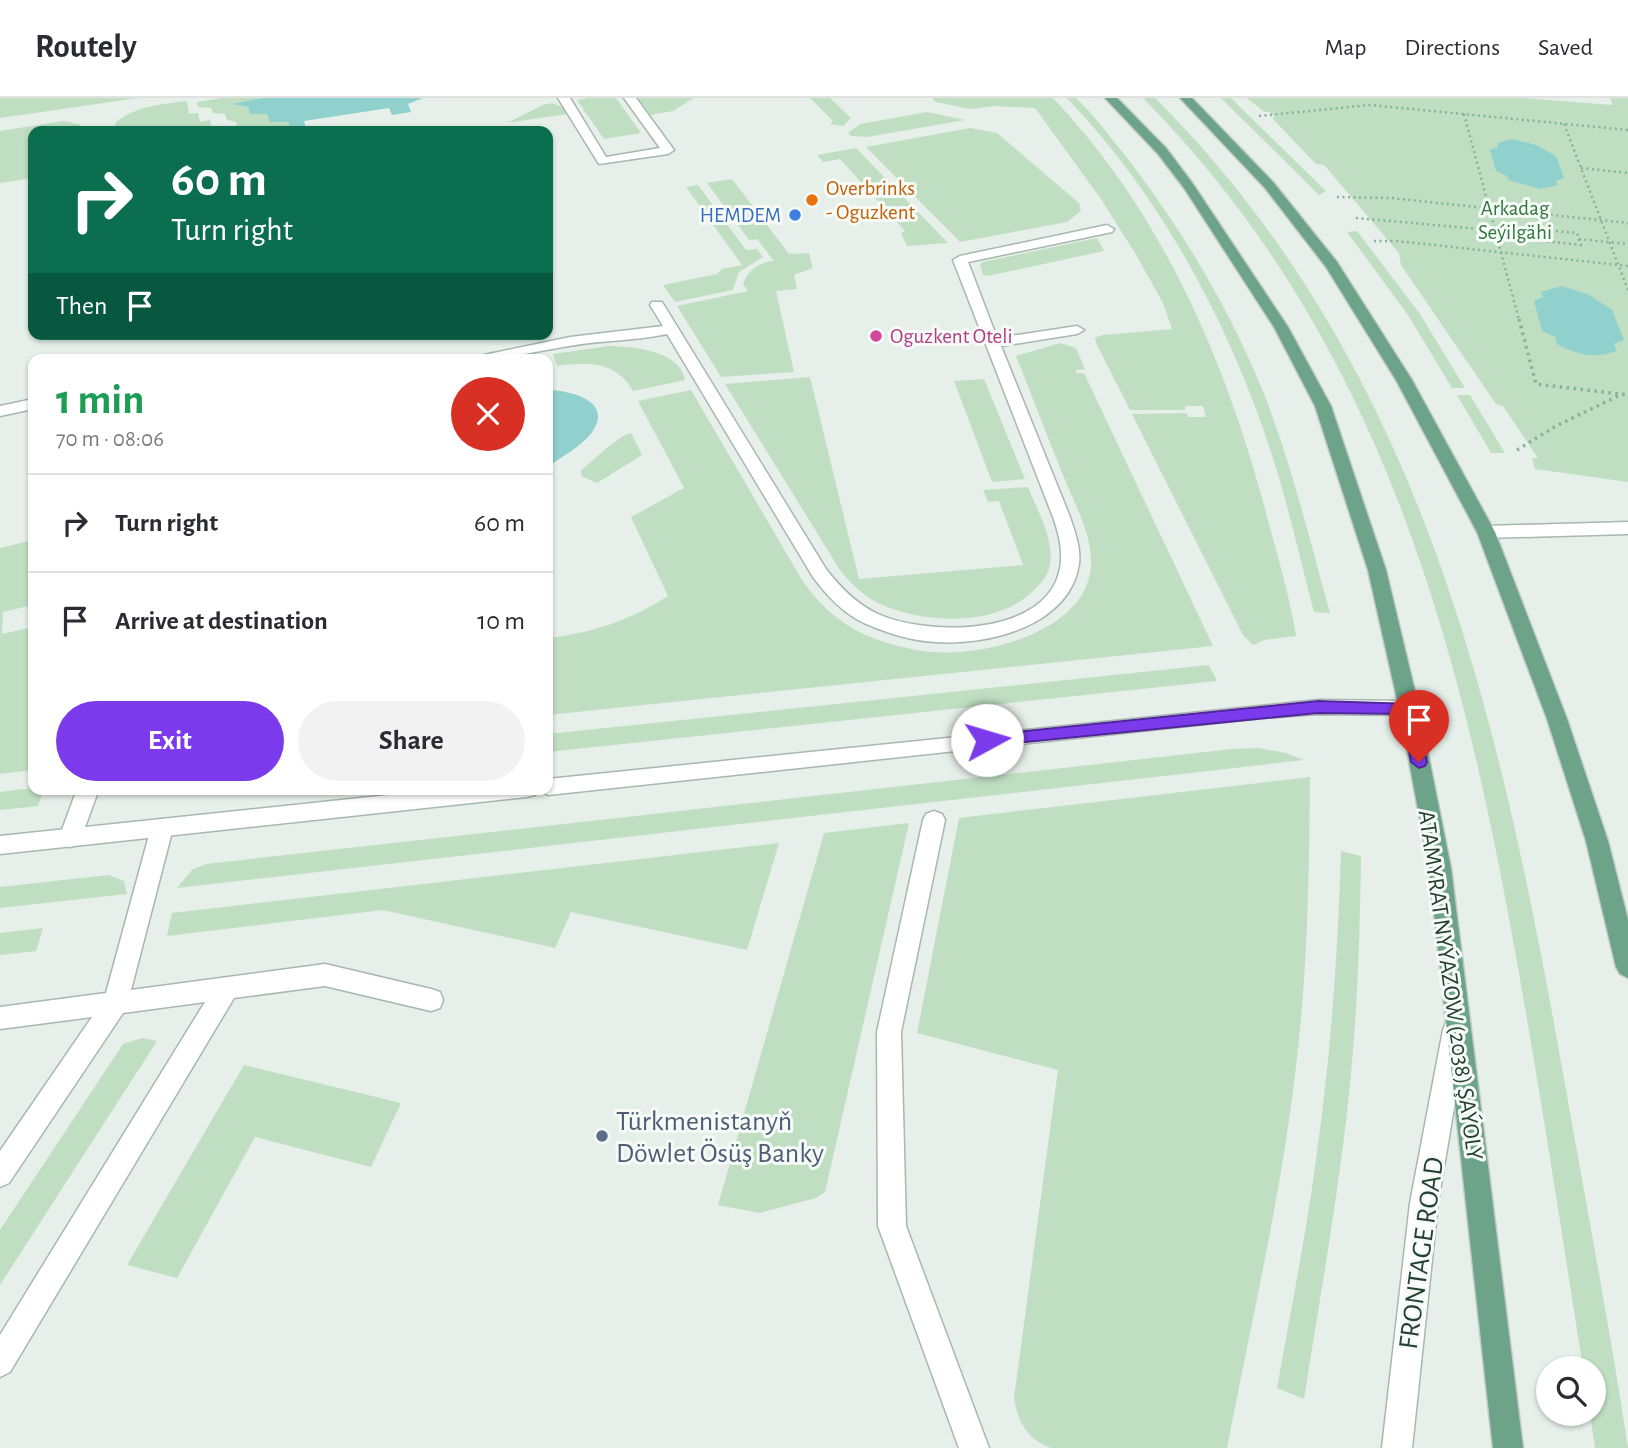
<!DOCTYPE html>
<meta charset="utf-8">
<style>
:root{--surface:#fff;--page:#f2f2f3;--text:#2b2b33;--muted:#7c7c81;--line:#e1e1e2;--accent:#7c3aed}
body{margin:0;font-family:"Alegreya Sans",sans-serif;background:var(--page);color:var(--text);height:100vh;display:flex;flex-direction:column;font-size:26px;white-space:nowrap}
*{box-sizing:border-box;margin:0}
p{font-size:23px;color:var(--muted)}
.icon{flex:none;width:38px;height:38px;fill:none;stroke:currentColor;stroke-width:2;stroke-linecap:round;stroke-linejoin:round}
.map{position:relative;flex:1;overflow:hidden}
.drawer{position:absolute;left:28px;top:256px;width:525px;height:441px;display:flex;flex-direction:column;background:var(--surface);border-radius:14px;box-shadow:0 2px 5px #0004}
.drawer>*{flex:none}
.hud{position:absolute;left:28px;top:28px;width:525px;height:214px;border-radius:14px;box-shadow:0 2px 5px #0004;background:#0b6e4f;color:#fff;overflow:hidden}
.buttons{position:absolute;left:1536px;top:1258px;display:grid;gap:14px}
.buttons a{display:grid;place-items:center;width:70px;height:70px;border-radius:50%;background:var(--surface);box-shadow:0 2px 5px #0004;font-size:35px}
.pin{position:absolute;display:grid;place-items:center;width:60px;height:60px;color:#fff;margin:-72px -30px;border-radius:50% 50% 50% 0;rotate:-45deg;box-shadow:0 0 7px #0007}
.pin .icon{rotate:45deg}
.me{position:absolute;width:77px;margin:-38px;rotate:84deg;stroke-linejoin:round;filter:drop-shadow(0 0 5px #0008)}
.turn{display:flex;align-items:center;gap:24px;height:147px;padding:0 28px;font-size:32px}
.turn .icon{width:91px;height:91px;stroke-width:2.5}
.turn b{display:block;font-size:49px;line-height:60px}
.then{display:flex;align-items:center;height:66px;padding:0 28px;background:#0003;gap:14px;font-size:26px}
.round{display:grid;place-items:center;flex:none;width:74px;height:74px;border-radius:37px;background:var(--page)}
.headline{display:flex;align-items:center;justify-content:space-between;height:119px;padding:0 28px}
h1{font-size:42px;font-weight:700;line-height:52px;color:#1e9e55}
.action{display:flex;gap:14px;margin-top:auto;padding:14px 28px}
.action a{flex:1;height:80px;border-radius:42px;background:var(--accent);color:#fff;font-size:28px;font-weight:700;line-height:80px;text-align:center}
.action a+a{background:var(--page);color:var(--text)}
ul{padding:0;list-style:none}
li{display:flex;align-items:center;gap:21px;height:98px;padding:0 28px;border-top:2px solid var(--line)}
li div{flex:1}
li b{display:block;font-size:26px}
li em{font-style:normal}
header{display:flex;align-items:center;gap:42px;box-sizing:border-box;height:98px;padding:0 35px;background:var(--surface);border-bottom:2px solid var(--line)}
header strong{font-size:33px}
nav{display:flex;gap:38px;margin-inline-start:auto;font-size:24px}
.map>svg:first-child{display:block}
</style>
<header>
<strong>Routely</strong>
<nav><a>Map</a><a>Directions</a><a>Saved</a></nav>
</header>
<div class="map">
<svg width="1628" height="1350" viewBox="0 0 1628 1350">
<rect width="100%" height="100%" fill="#e6efe9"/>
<path fill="#c0dfc2" d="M0 0H138L0 20Z
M222 0H263L231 6 248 9 250 16 267 15 270 24H288L291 33 238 32 236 24 227 22 225 16 213 15 211 10 198 9 197 4Z
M588 0H616L641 35 604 41 577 2Z
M638 0H694L673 13 650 17Z
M810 0H830L851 20 843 28 830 26 833 23Z
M932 0H1053C1166 119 1230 273 1270 430 1280 466 1290 501 1296 538L1264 542 1253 547 1243 537 1132 316 1187 315 1188 319H1206L1203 308H1185V312H1130L1096 245 1095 240 1102 237 1172 231 1163 205 1135 155 1101 101 1035 10 996 8 970 11 936 4Z
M1067 0H1076L1088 12C1160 96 1220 189 1262 291 1291 363 1309 440 1330 515L1314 514C1300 461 1288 406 1271 354 1229 225 1161 98 1067 0Z
M1143 0H1155C1422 266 1499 617 1563 975 1585 1100 1609 1225 1628 1350H1595L1590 1316H1594V1270H1583C1562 1137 1542 1003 1518 870 1461 546 1381 241 1143 0Z
M1221 0H1231L1326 93 1319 97Z
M1247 0H1524L1613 7 1610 0H1628V384L1535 371 1532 360H1538L1503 308 1496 306 1401 167 1399 155 1324 67 1316 66 1272 20 1275 19 1269 14H1264Z
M187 3 189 16 198 15 200 24 210 22 212 31 225 33 115 31 116 24C136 8 163 6 187 3Z
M552 5 562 9 567 16 507 25 543 7Z
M927 14 965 22 867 39 851 38 848 35 860 26Z
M63 23 79 26 84 33H33V80L0 85V33Z
M970 30 997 35 1079 105 1081 113 1067 124 960 144 866 49Z
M856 50 948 145 907 148 901 135 905 133 840 61 823 64 817 57Z
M732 81 789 156 809 155 813 170 794 177 797 191 776 193 794 274 721 279 677 208 748 193 743 186C748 172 759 164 774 163L757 141 749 142 707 85Z
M698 87 746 152 757 151 763 159 739 174 733 192 675 204 663 187 717 176 722 171 742 167 686 89Z
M1357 133 1420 216 1465 290H1452L1408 217 1347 134Z
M1097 140 1104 153 988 178 983 177 980 166 983 164Z
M1060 245 1076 250 1085 271 1076 272V275H1084L1213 548 548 617V540C592 535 631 522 668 498L631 419 684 390 638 303 691 292 802 482C831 524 865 542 916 552 971 563 1086 538 1091 468 1093 438 1074 405 1063 377 1047 338 1032 298 1016 258Z
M609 248C632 248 681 253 685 282L633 293C618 264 587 263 557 268L553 256Z
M810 279 859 481 1023 467 999 403 988 404 983 392 1028 389C1037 412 1054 440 1050 466 1049 475 1044 482 1037 489 1001 530 922 527 876 504 861 496 850 484 840 472L725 286Z
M984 281 1025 381 992 384 954 283Z
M1457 297H1470L1505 355H1491Z
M631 335 642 357 597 385 581 378V372C595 362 617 338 631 335Z
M33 442V507L3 514 2 536 33 529V672L0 676V450Z
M1209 567 1217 583 548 654V636Z
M1259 650 1286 655 1304 662 177 790 192 772 206 766 1232 651Z
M1310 679C1309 773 1308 866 1297 959 1283 1090 1252 1220 1227 1350H1051C1027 1341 1018 1324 1014 1300L1058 972 917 935 959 720Z
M33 690 44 691 38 708 0 712V694Z
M909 725 825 1094 816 1100 759 1115 718 1107 824 735Z
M779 745 747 852 571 814 555 850 383 812 167 838 172 815Z
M1341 753 1361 758C1360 830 1358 903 1351 975 1341 1084 1321 1193 1304 1301L1277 1290C1291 1211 1307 1133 1317 1054 1331 954 1338 854 1341 753Z
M109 777 124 783 127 796 0 810V789Z
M43 830 36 853 0 857V835Z
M142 940 157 943 0 1187V1132L123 946Z
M244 967 401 1005 371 1069 255 1039 177 1180 127 1167Z"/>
<path fill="#90d1ce" d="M263 0H423L408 6 411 14 392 17 389 10 304 23 306 31 291 33 288 24H270L267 16H250L248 9 231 6Z
M1513 41 1536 47 1556 58 1564 80 1556 83 1558 87 1540 91 1508 82 1507 78 1496 73 1490 52 1498 49 1497 45Z
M1561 188 1588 196 1612 212 1624 242 1614 246 1617 253C1595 261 1577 257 1557 246L1555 239 1542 233 1534 203 1543 199 1541 194Z
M548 292C566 292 610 301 595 329 587 346 562 358 548 369Z"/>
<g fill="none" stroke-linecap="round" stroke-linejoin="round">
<defs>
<path id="service" d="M558 0H570L606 59 660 50 624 0H636L674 52 668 56 599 66Z
M1107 127 1114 131 1112 134 968 164 997 240 1077 228 1084 232 1077 236 1001 248 1070 419C1075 434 1081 450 1079 466 1070 527 989 548 936 544 912 543 887 535 864 525 843 515 827 498 813 479L667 236C635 243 602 242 569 248 537 253 509 261 477 261L484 257 570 239 663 228 650 207 652 204H662L826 471C840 489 856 506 878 516 924 537 1034 539 1057 481 1065 460 1060 439 1053 419L953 162 960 158Z
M33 301V311L0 318V308Z
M77 691H99L81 740 78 746 70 749 62 746 59 740Z
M934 713 942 716 945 722 901 934 906 1128 989 1350H959L878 1128 877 934 923 722 926 716Z
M162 721 170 724 173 730 131 892 325 866 431 891 440 894 443 902 440 910 431 913 325 888 234 900 10 1274 0 1279V1237L205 904 123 915 9 1085 0 1089V1053L92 919 0 931V909L106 895 151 730 154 724Z"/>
<path id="minor" d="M1628 424V436L1486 440 1477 434 1486 428Z
M1318 602 1409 603 1416 605 1419 610 1416 615 1409 617 1318 616 1262 620 548 697 539 691H548V681Z
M445 691H537L535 697 527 699 0 756V738Z
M1455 921 1464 924 1467 932 1438 1105 1412 1350H1382L1410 1105 1443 932 1446 924Z"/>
<path id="primary" d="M1105 0H1117L1166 50 1193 86 1288 229 1331 308 1386 472 1419 610 1451 770 1523 1350H1493L1429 770 1399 610 1368 472 1315 308 1274 229 1184 90 1158 56Z
M1180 0H1192L1273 84 1337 164 1412 282 1495 434 1567 621 1608 743 1628 822V880L1620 876 1616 869 1586 743 1547 621 1477 434 1396 282 1326 169 1265 90Z"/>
</defs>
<use href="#service" stroke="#a8b7af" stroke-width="3"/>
<use href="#minor" stroke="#a8b7af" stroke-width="3"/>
<use href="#primary" stroke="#c2cac6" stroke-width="3"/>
<path stroke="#88b19b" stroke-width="2.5" stroke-dasharray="2 3.5" stroke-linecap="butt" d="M1464 16 1519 222
M1259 18 1370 7 1628 32
M1564 26 1628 192
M1581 70 1628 75
M1337 99 1391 100 1628 125
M1356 120 1525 135
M1523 130 1577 135 1581 147 1526 141Z
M1579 141 1628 146
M1374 143H1397L1628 168"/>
<path stroke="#88b19b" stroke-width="3.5" stroke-dasharray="2.5 4.5" stroke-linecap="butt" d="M1519 221 1536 286 1628 297
M1517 352 1556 328 1620 297"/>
<use href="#service" fill="#fff" fill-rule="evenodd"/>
<use href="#minor" fill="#fff" fill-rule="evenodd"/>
<use href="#primary" fill="#6ca389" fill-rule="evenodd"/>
</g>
<path fill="#7c3aed" stroke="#51269a" stroke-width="2" d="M1318 603 1414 606 1427 664 1425 668 1419 670 1411 664 1403 616 1318 615 987 648 979 642 987 637Z"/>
<circle fill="#e8710a" stroke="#f7fbf8" stroke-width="2.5" cx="812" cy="102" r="7"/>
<circle fill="#3f7fe0" stroke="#f7fbf8" stroke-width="2.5" cx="795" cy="117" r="7"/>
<circle fill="#d1479c" stroke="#f7fbf8" stroke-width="2.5" cx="876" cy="238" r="7"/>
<circle fill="#5c6f8a" stroke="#f7fbf8" stroke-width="2.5" cx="602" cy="1038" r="7"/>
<g text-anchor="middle" stroke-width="6" stroke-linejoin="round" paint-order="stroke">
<g font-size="21" fill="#c56008" stroke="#f7fbf8" text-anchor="start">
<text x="826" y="97">Overbrinks<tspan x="826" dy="24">- Oguzkent</tspan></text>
</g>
<g font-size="21" fill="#30773c" stroke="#f7fbf8">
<text x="1515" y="117">Arkadag<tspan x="1515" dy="24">Seýilgähi</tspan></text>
</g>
<g font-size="21" fill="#366cbe" stroke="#f7fbf8" text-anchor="end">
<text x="781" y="124">HEMDEM</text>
</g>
<g font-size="21" fill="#b23c85" stroke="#f7fbf8" text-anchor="start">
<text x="890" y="245">Oguzkent Oteli</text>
</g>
<g font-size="24" fill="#254133" stroke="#f7fbf8">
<text transform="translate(1451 887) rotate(82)" y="8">ATAMYRAT NYÝAZOW (2038) ŞAÝOLY</text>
</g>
<g font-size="28" fill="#4e5e75" stroke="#f7fbf8" text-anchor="start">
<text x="616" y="1032">Türkmenistanyň<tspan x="616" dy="32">Döwlet Ösüş Banky</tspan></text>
</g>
<g font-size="28" fill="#254133" stroke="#f7fbf8">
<text transform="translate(1420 1155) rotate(-82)" y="10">FRONTAGE ROAD</text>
</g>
</g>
</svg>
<div class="buttons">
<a><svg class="icon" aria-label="search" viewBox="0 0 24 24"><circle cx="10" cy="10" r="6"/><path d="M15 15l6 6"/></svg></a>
</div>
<div class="pin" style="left:1419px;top:664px;background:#d93025"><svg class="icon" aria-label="arrive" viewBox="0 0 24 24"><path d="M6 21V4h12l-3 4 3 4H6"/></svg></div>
<svg class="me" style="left:987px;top:642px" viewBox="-20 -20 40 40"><circle r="19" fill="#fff"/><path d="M0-13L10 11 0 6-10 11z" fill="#7c3aed"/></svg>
<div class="hud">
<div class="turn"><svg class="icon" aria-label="right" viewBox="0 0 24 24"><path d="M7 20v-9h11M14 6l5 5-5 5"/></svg><div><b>60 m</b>Turn right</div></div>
<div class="then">Then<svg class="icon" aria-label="arrive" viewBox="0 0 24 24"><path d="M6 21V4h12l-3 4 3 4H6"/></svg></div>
</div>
<section class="drawer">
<div class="headline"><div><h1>1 min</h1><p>70 m · 08:06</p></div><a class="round" style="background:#d93025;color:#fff"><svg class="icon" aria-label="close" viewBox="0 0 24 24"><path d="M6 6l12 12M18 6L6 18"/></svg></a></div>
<ul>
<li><svg class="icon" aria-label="right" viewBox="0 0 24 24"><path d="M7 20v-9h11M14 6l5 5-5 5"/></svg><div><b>Turn right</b></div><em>60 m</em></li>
<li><svg class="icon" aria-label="arrive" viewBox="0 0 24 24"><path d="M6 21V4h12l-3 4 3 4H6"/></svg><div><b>Arrive at destination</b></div><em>10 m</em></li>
</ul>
<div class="action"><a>Exit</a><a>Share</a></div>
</section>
</div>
